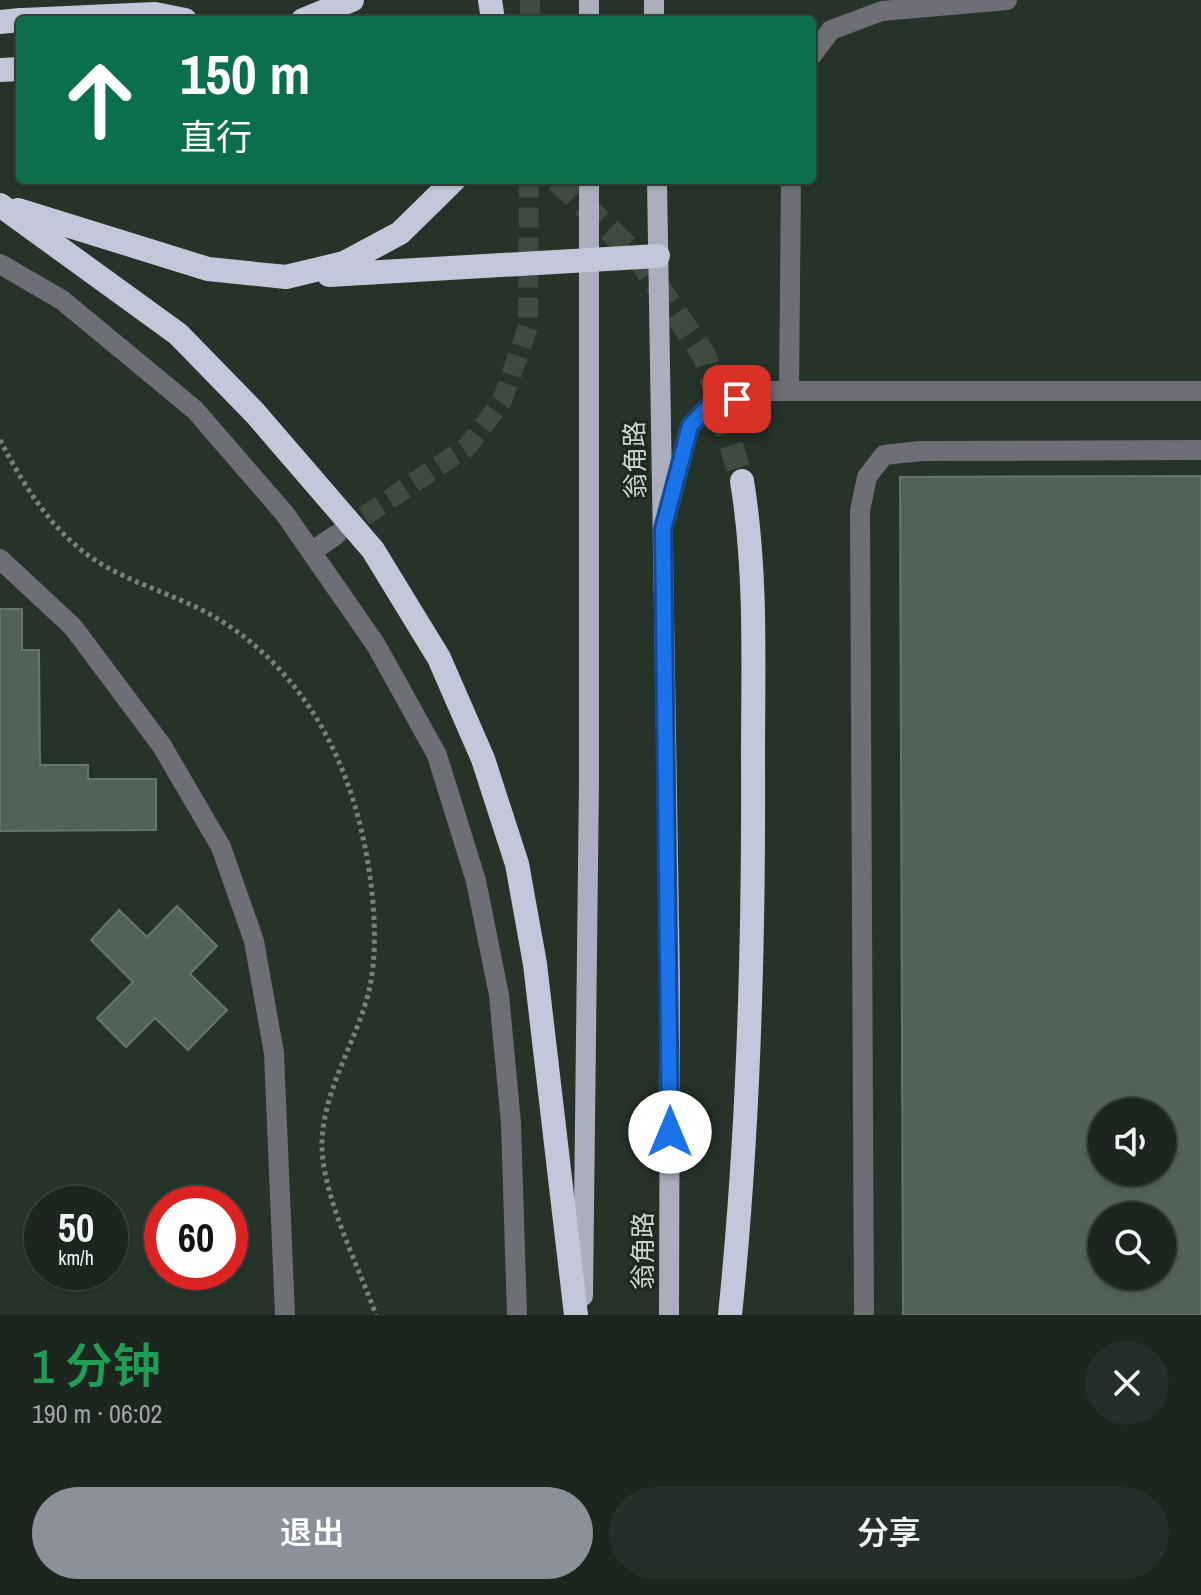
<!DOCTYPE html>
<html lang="zh">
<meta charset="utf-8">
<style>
:root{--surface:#1c261f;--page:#252e28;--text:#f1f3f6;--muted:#a0a5a4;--line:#3a433d;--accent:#8c9099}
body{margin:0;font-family:"Archivo Narrow","Noto Sans SC",sans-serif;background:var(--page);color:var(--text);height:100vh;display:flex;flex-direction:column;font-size:30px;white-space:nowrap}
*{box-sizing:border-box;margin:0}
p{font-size:26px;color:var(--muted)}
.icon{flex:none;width:44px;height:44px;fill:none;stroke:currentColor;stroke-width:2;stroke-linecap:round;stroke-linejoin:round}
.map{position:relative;height:1315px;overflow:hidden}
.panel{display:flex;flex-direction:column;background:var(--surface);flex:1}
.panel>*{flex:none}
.hud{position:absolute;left:16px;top:16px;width:800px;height:168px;border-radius:8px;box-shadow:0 2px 6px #0004,0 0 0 2px var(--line);background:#0b6e4f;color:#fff;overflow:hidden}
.fabs{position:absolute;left:1088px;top:1098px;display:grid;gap:16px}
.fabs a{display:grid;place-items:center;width:88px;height:88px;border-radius:50%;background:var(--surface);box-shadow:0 2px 6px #0004,0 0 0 2px var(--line);font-size:40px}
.speed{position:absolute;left:24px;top:1186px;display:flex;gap:16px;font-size:40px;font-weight:700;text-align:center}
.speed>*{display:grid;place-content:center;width:104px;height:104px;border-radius:50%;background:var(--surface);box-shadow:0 2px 6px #0004,0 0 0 2px var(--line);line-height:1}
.speed small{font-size:20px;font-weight:400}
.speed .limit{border:12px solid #d22;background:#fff;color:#111}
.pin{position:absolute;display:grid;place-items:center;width:68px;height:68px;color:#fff;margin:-34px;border-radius:16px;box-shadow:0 4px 12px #0006}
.me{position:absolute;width:88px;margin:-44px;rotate:0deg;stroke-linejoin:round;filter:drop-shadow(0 0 6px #0008)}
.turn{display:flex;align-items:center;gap:28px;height:168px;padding:0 32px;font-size:36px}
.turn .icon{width:104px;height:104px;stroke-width:2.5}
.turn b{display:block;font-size:56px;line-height:68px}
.round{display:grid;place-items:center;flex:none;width:84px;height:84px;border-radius:42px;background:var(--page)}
.summary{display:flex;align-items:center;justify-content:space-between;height:136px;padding:0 32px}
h1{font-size:48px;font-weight:600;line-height:60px;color:#1e9e55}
.action{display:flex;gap:16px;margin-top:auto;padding:16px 32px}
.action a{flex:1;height:92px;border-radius:48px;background:var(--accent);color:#fff;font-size:32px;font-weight:600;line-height:92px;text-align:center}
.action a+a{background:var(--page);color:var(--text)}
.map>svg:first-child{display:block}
</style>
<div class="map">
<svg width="1201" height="1315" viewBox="0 0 1201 1315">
<rect width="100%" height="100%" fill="#253329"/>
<path fill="#526256" stroke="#66766a" stroke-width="2" fill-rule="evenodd" d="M1201 476V1315H903L900 477ZM1102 1112H1162V1172H1102ZM1102 1216H1162V1276H1102Z
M0 609H22V650H39L40 765H88V779H156V830L0 831Z
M177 906 217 946 190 974 227 1010 188 1050 155 1018 126 1047 97 1018 133 982 91 940 119 910 147 937Z"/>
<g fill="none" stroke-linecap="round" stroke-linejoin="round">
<path stroke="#3e4b42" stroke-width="20" stroke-dasharray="20 10" stroke-linecap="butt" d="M530 20V0
M339 533 467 447 502 401 528 327 529 180"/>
<path stroke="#3e4b42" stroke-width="24" stroke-dasharray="24 12" stroke-linecap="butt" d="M557 180 639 258 705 357 742 481"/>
<path stroke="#77827a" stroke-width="5" stroke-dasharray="4 4" stroke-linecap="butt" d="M0 440C25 488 55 537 103 565 134 583 170 594 202 610 272 646 321 710 347 782 368 838 382 927 370 986 358 1043 315 1099 323 1160 329 1209 359 1268 376 1315"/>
<path stroke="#6e6e76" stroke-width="20" d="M812 55 831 30 882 11 1007 0
M0 264 62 300 195 410 285 514 376 645 437 755 476 881 499 995 511 1123 517 1315
M789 391 791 180
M666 518 690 426 708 407 766 391H1201
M311 552 336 535
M0 559 73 627 162 746 221 847 254 941 274 1053 285 1315
M864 1315 860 511 867 477 884 455 921 451 1201 450"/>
<path stroke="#acadbd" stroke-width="20" d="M654 0V20
M589 20V0
M657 180 670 980 669 1315
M583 1296 589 779V180"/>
<path stroke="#c4c6d9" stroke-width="24" d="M490 0 493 20
M23 20 155 14 185 20
M303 20 352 0
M0 22 20 20
M0 70 20 69
M0 205 178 334 255 413 373 550 439 658 483 759 517 864 535 964 576 1315
M18 210 208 269 286 277 344 263 400 233 454 180
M329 275 658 256
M730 1315C749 1130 754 945 753 759 753 666 757 573 742 481"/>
</g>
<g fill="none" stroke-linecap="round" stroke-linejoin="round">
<defs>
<path id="route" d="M670 1132 663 529 690 426 708 407 737 399"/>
</defs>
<use href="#route" stroke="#114b97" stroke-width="20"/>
<use href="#route" stroke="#1a73e8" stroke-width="14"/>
</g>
<g text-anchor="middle" stroke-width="6" stroke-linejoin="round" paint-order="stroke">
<g font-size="26" fill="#ccd5cf" stroke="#1b291f">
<text transform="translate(635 460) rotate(-91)" y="9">翁角路</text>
<text transform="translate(643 1251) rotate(-90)" y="9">翁角路</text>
</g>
</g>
</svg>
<div class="fabs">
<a><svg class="icon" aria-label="sound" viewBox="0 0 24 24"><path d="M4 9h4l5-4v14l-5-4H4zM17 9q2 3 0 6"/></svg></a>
<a><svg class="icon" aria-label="search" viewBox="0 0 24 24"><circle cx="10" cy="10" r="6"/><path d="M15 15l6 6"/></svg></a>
</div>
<div class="speed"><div>50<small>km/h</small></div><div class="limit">60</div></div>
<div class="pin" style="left:737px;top:399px;background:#d93025"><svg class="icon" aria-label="arrive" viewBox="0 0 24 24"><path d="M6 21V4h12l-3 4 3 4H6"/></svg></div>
<svg class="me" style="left:670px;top:1132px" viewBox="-20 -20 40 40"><circle r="19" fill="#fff"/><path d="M0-13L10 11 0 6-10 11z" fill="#1a73e8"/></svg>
<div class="hud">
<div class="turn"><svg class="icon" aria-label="ahead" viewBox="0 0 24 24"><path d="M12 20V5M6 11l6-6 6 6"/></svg><div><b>150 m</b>直行</div></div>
</div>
</div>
<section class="panel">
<div class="summary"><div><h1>1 分钟</h1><p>190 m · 06:02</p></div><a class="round"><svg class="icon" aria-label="close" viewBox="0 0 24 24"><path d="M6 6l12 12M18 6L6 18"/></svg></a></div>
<div class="action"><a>退出</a><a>分享</a></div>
</section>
